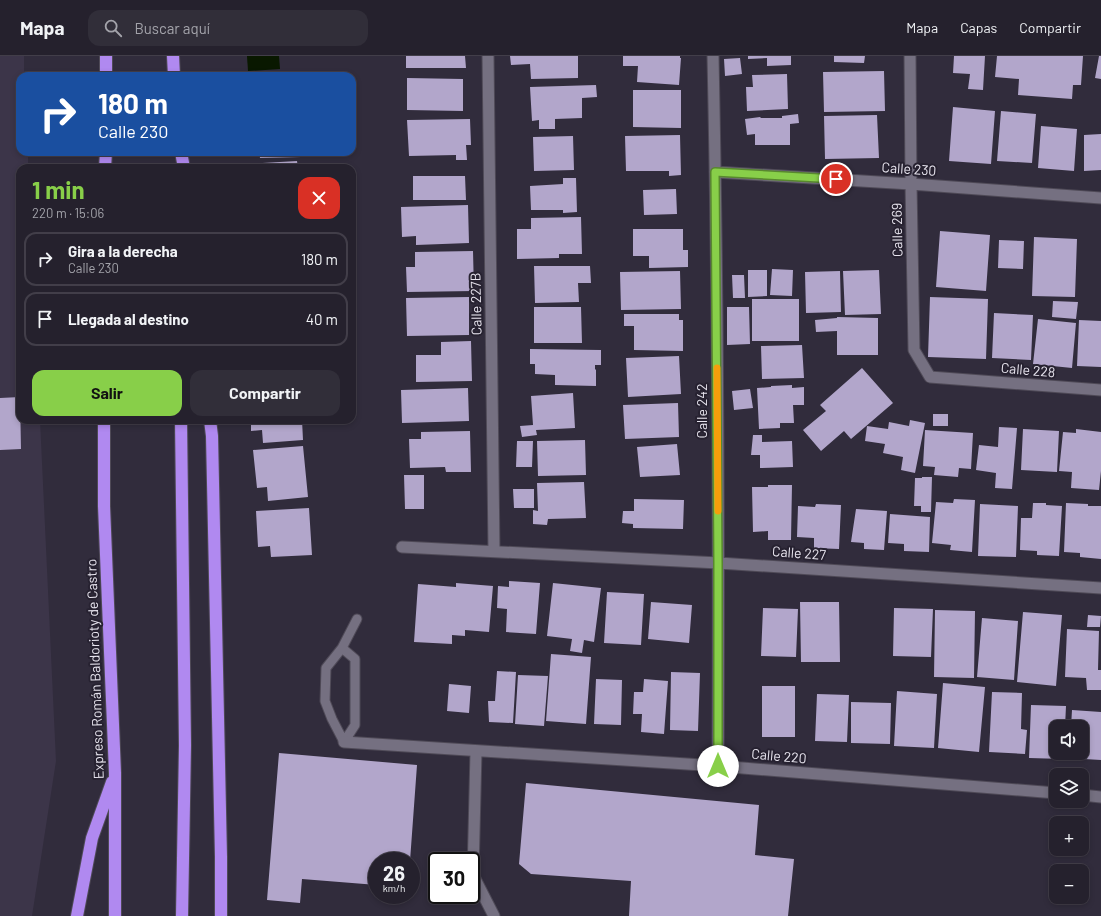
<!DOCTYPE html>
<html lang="es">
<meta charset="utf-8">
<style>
:root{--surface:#25212d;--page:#312e39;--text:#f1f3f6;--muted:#a3a3aa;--line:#423e49;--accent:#88cf49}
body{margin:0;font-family:Barlow,sans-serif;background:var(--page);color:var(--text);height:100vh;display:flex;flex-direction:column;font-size:15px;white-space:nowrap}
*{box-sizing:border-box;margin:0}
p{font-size:13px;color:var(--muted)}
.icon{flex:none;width:22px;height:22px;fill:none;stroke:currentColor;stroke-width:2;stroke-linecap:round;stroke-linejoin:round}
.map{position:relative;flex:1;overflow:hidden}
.panel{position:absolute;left:16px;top:108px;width:340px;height:260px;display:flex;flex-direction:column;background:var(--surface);border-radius:12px;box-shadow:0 2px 6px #0003,0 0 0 1px var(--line)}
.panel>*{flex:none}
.guide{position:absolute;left:16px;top:16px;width:340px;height:84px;border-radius:12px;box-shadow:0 2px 6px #0003,0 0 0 1px var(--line);background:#1a4fa0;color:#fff;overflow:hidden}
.fabs{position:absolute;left:1049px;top:664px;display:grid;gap:8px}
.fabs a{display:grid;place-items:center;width:40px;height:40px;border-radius:8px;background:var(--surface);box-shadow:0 2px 6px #0003,0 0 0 1px var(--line);font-size:20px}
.speed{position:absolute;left:368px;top:796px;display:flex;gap:8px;font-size:20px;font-weight:700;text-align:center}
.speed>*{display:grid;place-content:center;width:52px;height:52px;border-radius:50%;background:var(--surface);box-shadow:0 2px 6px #0003,0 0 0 1px var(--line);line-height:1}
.speed small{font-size:10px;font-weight:400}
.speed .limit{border:2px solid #111;border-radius:6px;background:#fff;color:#111}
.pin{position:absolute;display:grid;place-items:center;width:34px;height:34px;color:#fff;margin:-17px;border:2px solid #fff;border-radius:50%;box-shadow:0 1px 4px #0007}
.me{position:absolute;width:44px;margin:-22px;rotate:0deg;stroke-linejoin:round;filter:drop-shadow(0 0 3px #0008)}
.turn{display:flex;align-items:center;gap:14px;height:84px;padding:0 16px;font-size:18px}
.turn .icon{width:52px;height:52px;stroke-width:2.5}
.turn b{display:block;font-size:28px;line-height:34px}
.round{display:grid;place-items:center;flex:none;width:42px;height:42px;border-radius:12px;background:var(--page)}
.head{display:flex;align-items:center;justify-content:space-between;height:68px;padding:0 16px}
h1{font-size:24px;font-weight:700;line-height:30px;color:var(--accent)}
.primary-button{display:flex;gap:8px;margin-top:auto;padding:8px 16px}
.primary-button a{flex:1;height:46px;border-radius:12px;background:var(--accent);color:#111;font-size:16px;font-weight:700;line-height:46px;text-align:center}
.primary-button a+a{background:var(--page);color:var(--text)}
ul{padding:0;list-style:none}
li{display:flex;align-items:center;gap:12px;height:54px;margin:0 8px 6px;padding:0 8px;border:2px solid var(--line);border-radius:12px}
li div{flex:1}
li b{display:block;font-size:15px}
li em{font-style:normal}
header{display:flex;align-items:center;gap:24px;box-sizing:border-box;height:56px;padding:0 20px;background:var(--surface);border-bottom:1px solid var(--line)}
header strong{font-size:19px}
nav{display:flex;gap:22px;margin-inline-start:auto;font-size:14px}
.search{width:280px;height:36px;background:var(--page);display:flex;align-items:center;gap:10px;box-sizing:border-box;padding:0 14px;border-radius:12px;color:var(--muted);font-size:15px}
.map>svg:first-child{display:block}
</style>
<header>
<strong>Mapa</strong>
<div class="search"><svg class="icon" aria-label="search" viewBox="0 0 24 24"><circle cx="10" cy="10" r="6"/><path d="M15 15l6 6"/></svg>Buscar aquí</div>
<nav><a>Mapa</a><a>Capas</a><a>Compartir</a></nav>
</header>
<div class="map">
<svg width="1101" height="860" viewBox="0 0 1101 860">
<rect width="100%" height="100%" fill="#312c3c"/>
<path fill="#3c3549" d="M0 0H24V20H20V96H28V112H20V364H40L56 705 32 860H0Z"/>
<path fill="#091800" d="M247 0H279L280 13 248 15Z"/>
<path fill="#b2a6cb" d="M406 0H465L466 12H406Z
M510 0H578V22L531 23 530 8 511 9Z
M623 0H680V2H681L679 29 637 26 638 10H623Z
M748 0H791V9L767 10V2L748 3Z
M834 0H865L864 7 834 6Z
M954 0H985L983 34 968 33 970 18 953 17Z
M997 0H1083L1081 29H1073L1072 43 1018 39 1019 23 995 21Z
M1099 0H1101V23L1095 22Z
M740 2 742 18 725 20 724 3Z
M884 15 885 55 824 56 823 16Z
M787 18 788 53 747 55 746 31H753L752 19Z
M407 22 463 23V55L407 54Z
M596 29 597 41 582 42V62L555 63V73H539V64L532 65 530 31Z
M633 34H681V72L633 71Z
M953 51 995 55 991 108 949 105Z
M1001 55 1036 58 1032 107 997 105Z
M798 58 799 67 790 68V89H755V78L747 79 745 63 760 61 761 62H782V60Z
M877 59 879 102 825 103 824 60Z
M470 63 471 89H466L467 104H456V99L409 100 407 64Z
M1041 70 1077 73 1074 115 1038 112Z
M1101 78V114L1084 115V79Z
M680 79 681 119 669 120V115H626L625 80Z
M573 80 574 114 534 115 533 81Z
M259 96H301V101L260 102Z
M297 105 298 112H245V108Z
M413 120H465L466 144H413Z
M563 122H576L577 156 563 157V154H531L530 130 563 128Z
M676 133 677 158 644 159 643 134Z
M468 149 469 187 416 189V180L402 181 401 151Z
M581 161 582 198H559V202L517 203V173H531V162Z
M633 173H683V194H688V211L649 212V200H633Z
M940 175 990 179 986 235 936 231Z
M1034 181 1077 183 1075 241 1032 240Z
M999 184 1024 185 1023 213 998 212Z
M473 195 474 235 407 236 406 211H415V196Z
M534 210H590L591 227H578L579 246 535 247Z
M772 213 793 214 792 240 770 239Z
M748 214H767V240L748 241Z
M879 214 881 258 845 259 843 215Z
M680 215 681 253 621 254 620 216Z
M840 215 841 256 806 257 805 216Z
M732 219H744L745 242H733Z
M469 241V279L407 280 406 242Z
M930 241 988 243 986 303 928 301Z
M752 243H799V285H752Z
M1053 245 1078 246 1076 263 1052 261Z
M534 251H581L582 287H534Z
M727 251H749L750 288 727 289Z
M994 257 1033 259 1031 304 992 302Z
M624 258H679V264H683V295L634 294V270H624Z
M837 261 878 262V299H837V275L816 276 815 264 837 262Z
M1038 263 1076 267 1072 312 1033 308Z
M1079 264 1101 265V311L1077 310Z
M471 285 472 325 416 326V299H441V286Z
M802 289 804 322 762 323 761 290Z
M530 293 601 294V309H595V314L596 313V330L555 329V319L535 318V308H530Z
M679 300 681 338 628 341 626 302Z
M862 312 893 347 851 383 844 375 821 395 803 374 826 355 820 349Z
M792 329V332L804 331V349H793L794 367H780V372L759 373 757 332 771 331V330Z
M468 332 469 365 402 367 401 334Z
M750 333 753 352 734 354 732 335Z
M573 337 575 372 536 374 537 379 522 381 520 370 533 369 531 340Z
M20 341 21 393 0 394V342Z
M678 347 679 381 625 383 623 349Z
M933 358H948V370H933Z
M251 364H302L303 384 263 387 262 374 251 375Z
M910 364 925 367 915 417 901 414 903 401 883 397 885 388 865 385 867 370 888 373 889 366 909 370Z
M999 371 1017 372 1012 433 995 432 996 417 976 414 979 389 998 391Z
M1023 373 1059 375 1057 416 1021 414Z
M1076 373 1101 376V415L1099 434 1071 432 1072 416 1059 415 1063 376 1076 377Z
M925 374 973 377 971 413 959 412 958 421 934 419 935 411 923 410Z
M470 375 471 416H446L445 411 410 412 409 383H421V376Z
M753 379H762V386L792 385 793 411 760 412V399H751Z
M585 384 586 419 538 420 537 385Z
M517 385H533L532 411H516Z
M677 388 680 419 640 421 637 391Z
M303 390 308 441 268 445 267 431 257 432 253 394Z
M404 419H424V453H405Z
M922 421H932L931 456H921V450H914L915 422H922Z
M584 426 586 462 548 463 547 469 533 468V454L538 455 537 427Z
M768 429H792L791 484H768V475L753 476 752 431H768Z
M513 433H534V452H514Z
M634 443 684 444 683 473 633 472V468L622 467 623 455H634Z
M954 443 975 444 972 496 950 494 951 489 932 487 936 446 953 447Z
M1033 447H1046V449L1062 450 1059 500 1037 499V495L1020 494 1021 462H1032Z
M1066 447 1088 448V450H1101V503L1080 501V497L1064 496Z
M816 448 841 449 839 493 814 492V482L797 481 798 450 815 451Z
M980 448 1018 450 1016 501 978 500Z
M309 452 312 499 271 501 270 490 258 491 256 455Z
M856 453 887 455 884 494 864 493V487L851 486Z
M890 458 930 461 929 496 904 495V488L888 487Z
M509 525 540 527 536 578 506 576 507 553 497 552 498 530 509 531Z
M456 527 493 530 489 576 465 574V580L452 579V588L414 586 418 528 456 531Z
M553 527 601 532 594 586 584 584 582 597 570 595 572 583 547 580Z
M607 536 644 538 641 589 604 587Z
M651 546 692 549 689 587 648 583Z
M800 546H839L840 606H801Z
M763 552 798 553 796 601 761 600Z
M894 552 933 553 931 601 893 600Z
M935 554 975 555 974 622 934 621Z
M1023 556 1062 559 1056 630 1017 626Z
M1088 559 1101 560 1100 571H1087Z
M982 562 1018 565 1014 624 977 621Z
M1067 573 1099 575 1098 614H1101V634H1087L1086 622 1065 621Z
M551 598 591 601 586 668 546 665Z
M497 615 516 616 513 667 489 666 488 645H495Z
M671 616 700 617 698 675 670 674Z
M518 619 548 620 544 670 515 668Z
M596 623 622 624 621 669 594 668Z
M644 623 668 625 664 678 641 676 642 658H633L634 636H643Z
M943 627 985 631 979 696 938 692Z
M449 628 471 630 469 657 447 655Z
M762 630H795V681H762Z
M897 635 937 638 934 692 894 690Z
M992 636 1022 637 1021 673 1027 674 1025 698 989 696Z
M817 638 849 639 847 686 815 685Z
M851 646 891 647 890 688 851 687Z
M1031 649 1066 650 1065 671H1056V697H1063V703L1029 702Z
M1072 654 1101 656V704L1084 703 1085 697H1082V671H1071Z
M279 697 417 709 410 805H377V829L302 823 300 847 267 844Z
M526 727 759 749 755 799 794 803 788 860H629L631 825 531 818 519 808Z"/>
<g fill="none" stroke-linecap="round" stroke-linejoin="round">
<defs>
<path id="service" d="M342 592 355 603V669L344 686 332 663 325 645 326 612Z
M342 592 357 563"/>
<path id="minor" d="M488 0 494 495
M713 0C718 237 719 474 718 710
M910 0 911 128 914 294 930 321 1101 334
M715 116 911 128 1101 142
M402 491 719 507 1101 532
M344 686 718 710 1056 737
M476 695 473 819 494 860
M1082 739 1101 741"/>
<path id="motorway" d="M173 0 174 20
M106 20V0
M181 96 184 112
M105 112 106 96
M104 364V450L115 717V860
M181 364 185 689 182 860
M210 364 212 380 221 801V860
M77 860 92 782 112 726"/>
</defs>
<use href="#service" stroke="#4f4a57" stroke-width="11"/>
<use href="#minor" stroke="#4f4a57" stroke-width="13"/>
<use href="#motorway" stroke="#4f4a57" stroke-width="14"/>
<use href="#service" stroke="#757081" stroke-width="9"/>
<use href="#minor" stroke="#757081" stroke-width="11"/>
<use href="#motorway" stroke="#b089f0" stroke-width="12"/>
</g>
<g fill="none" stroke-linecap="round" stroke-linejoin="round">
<defs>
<path id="route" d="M718 710V507L715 116 836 123"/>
</defs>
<use href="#route" stroke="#58872f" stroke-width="10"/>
<use href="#route" stroke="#88cf49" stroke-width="7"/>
<path stroke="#f59e0b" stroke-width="7" d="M717 312 718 455"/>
</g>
<g text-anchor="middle" stroke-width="4" stroke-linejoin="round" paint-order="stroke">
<g font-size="14" fill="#e7e4ee" stroke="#272231">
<text transform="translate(909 113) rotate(4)" y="5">Calle 230</text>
<text transform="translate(897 174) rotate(-91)" y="5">Calle 269</text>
<text transform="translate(476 248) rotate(-91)" y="5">Calle 227B</text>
<text transform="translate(1028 314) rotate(5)" y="5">Calle 228</text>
<text transform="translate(702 355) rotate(-90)" y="5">Calle 242</text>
<text transform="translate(799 497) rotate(4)" y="5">Calle 227</text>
<text transform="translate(95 613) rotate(-92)" y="5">Expreso Román Baldorioty de Castro</text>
<text transform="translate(779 700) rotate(5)" y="5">Calle 220</text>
</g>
</g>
</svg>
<div class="fabs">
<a><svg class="icon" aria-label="sound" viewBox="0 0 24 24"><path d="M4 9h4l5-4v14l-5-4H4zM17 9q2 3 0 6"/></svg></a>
<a><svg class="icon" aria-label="layers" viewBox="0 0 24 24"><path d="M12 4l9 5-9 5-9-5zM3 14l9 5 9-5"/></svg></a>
<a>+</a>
<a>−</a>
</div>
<div class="speed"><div>26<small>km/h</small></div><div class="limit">30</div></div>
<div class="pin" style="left:836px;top:123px;background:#d93025"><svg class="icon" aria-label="arrive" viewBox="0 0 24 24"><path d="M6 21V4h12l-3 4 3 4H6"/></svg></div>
<svg class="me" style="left:718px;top:710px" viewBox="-20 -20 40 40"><circle r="19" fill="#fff"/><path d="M0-13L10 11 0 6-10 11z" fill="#88cf49"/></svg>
<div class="guide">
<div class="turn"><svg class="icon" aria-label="right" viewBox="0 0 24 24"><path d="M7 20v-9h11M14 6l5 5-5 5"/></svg><div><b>180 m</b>Calle 230</div></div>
</div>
<section class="panel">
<div class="head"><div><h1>1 min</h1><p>220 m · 15:06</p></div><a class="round" style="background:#d93025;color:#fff"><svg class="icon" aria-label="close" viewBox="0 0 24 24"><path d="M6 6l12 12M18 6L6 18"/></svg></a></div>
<ul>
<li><svg class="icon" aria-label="right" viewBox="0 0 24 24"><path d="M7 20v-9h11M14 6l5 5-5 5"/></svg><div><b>Gira a la derecha</b><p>Calle 230</p></div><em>180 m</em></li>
<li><svg class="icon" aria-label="arrive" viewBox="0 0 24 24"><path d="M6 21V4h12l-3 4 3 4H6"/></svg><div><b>Llegada al destino</b></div><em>40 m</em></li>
</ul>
<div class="primary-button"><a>Salir</a><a>Compartir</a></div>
</section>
</div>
